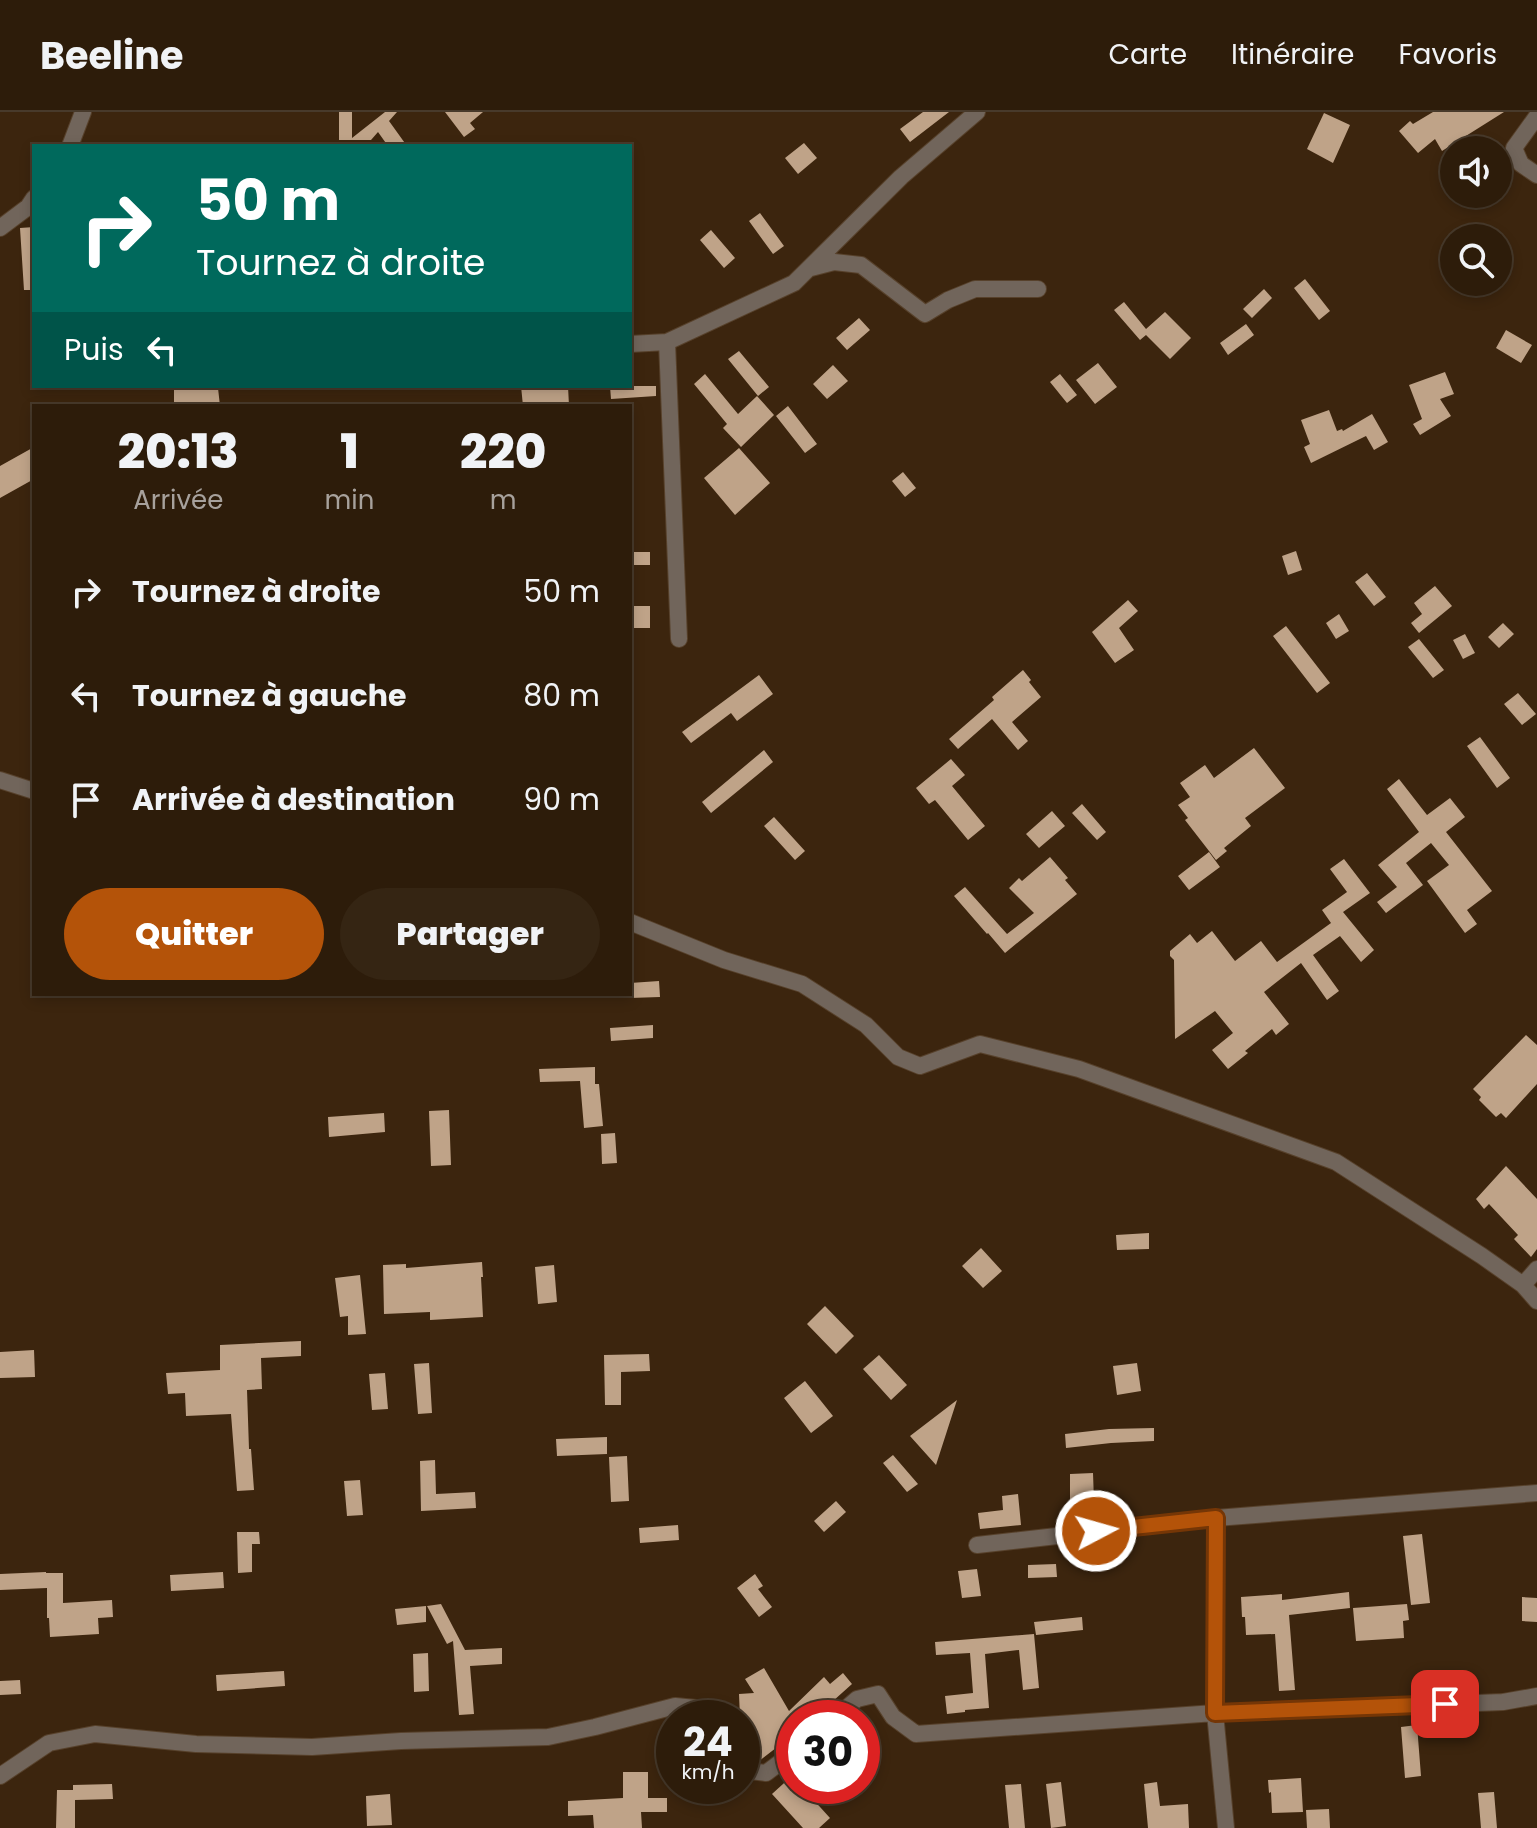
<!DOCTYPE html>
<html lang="fr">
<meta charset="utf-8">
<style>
:root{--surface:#2d1c0a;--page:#352513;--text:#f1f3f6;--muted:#a7a19c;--line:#483a2b;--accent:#b45309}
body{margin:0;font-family:Poppins,sans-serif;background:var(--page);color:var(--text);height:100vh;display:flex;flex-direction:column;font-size:30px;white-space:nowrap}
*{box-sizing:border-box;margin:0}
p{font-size:26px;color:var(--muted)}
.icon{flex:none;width:44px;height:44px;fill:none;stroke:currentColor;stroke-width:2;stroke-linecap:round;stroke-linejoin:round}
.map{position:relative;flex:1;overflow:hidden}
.side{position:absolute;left:32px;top:292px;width:600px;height:592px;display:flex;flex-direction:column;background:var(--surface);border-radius:0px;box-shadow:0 4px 12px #0003,0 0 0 2px var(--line)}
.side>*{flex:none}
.banner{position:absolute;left:32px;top:32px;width:600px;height:244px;border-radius:0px;box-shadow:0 4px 12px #0003,0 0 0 2px var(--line);background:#00695c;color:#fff;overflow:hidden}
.controls{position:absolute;left:1440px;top:24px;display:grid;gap:16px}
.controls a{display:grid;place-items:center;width:72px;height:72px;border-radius:50%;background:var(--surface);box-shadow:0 4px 12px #0003,0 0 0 2px var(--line);font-size:40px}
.speed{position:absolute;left:656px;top:1588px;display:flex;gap:16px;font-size:40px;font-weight:700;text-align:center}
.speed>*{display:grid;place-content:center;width:104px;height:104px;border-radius:50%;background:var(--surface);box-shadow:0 4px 12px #0003,0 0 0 2px var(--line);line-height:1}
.speed small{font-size:20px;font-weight:400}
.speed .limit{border:12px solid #d22;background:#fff;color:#111}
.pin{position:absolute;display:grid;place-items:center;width:68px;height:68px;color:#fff;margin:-34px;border-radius:16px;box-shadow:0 4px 12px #0006}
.me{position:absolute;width:88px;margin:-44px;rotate:84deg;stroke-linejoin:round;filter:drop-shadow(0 0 6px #0008)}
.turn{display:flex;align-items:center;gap:28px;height:168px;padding:0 32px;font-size:36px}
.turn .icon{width:104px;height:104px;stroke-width:2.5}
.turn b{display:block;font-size:56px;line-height:68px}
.then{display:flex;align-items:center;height:76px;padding:0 32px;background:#0003;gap:16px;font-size:30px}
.eta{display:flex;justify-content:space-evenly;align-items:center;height:136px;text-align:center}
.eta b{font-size:48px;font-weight:800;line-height:56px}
.primary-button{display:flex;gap:16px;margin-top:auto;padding:16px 32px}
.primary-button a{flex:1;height:92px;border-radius:48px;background:var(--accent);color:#fff;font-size:32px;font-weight:800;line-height:92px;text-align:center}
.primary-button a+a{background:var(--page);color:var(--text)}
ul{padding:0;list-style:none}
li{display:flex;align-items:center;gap:24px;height:104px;padding:0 32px}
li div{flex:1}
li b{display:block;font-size:30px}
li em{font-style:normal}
header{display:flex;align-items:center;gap:48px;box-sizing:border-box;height:112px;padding:0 40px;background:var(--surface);border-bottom:2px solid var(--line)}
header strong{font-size:38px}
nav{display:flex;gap:44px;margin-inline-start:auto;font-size:28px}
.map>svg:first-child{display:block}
</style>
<header>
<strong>Beeline</strong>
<nav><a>Carte</a><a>Itinéraire</a><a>Favoris</a></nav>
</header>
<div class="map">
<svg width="1537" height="1716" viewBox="0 0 1537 1716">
<rect width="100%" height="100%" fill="#3c250e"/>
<path fill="#bfa388" d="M339 0H352V26L385 0H397L389 9 407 34H388L378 20 371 28H339Z
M445 0H483L470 11 475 17 464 25Z
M923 0H949L910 30 900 17Z
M1433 0H1504L1442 39 1435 27 1418 41 1399 19 1410 9 1413 12Z
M1324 1 1350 13 1333 51 1307 37Z
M804 31 817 46 798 62 785 46Z
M760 101 784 134 773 142 749 109Z
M34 115V178H24L20 116Z
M711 118 735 146 724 156 700 128Z
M1305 167 1330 199 1319 208 1294 176Z
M1264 177 1272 186 1252 206 1243 197Z
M1124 190 1146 217 1165 200 1191 226 1170 247 1146 223 1140 228 1114 198Z
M859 206 870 218 847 238 836 226Z
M1246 212 1254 223 1228 243 1220 231Z
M1506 218 1532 233 1521 251 1496 236Z
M739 239 769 275 758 284 728 247Z
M1098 251 1117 275 1095 292 1076 268Z
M833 253 848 269 827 287 813 272Z
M1445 260 1454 282 1440 287 1451 304 1420 323 1413 312 1422 307 1409 273Z
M705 262 738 302 757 284 774 303 741 335 723 316 727 312 694 272Z
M1060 262 1077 283 1067 291 1050 270Z
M174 274H192V278L218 276 220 294H174Z
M521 274H568L569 294H523Z
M610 274H656V284L611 287Z
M788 294 817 332 805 341 776 304Z
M1329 298 1337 319 1342 317 1343 319 1372 302 1388 330 1374 338 1366 324 1311 351 1304 335 1310 332 1301 308Z
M34 335V367L0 386V354Z
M739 336 770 371 735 403 704 366Z
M903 360 916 376 905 385 892 369Z
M1296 439 1302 458 1288 463 1282 444Z
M630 440H650V453H630Z
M1367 461 1386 485 1374 494 1355 470Z
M1435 474 1452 494 1419 521 1411 511 1422 502 1414 491Z
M1128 488 1138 499 1119 516 1134 538 1115 551 1092 520Z
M630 494H650V516H630Z
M1339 502 1349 519 1336 527 1326 511Z
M1503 511 1514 522 1499 536 1488 525Z
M1286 514 1330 571 1317 581 1273 524Z
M1465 522 1475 541 1463 547 1453 528Z
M1419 527 1444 558 1433 566 1408 535Z
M1023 558 1031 568 1029 570 1041 585 1012 610 1028 629 1018 638 992 607 958 637 949 627 994 588 992 585Z
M759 563 773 582 737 609 731 601 691 631 682 620Z
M1518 581 1536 602 1522 613 1504 592Z
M1480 625 1510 666 1497 676 1467 634Z
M1254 636 1285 676 1245 706 1251 714 1224 736 1227 739 1216 748 1185 708 1188 706 1178 693 1190 685 1180 671 1205 653 1214 666Z
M764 638 773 650 711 701 702 690Z
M951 647 965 663 952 674 985 714 968 728 935 688 929 692 916 676Z
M1399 667 1427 703 1450 686 1465 705 1446 720 1492 779 1467 798 1477 812 1465 821 1427 769 1449 753 1431 731 1406 751 1423 773 1386 801 1377 790 1397 775 1378 753 1419 720 1387 677Z
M1082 692 1106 720 1097 728 1072 701Z
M1052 699 1065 714 1039 736 1026 722Z
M774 705 805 739 795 748 764 714Z
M1209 740 1220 755 1189 778 1178 764Z
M1050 745 1068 766 1065 768 1077 782 1005 841 988 821 987 822 954 784 965 775 1007 822 1034 801 1009 776 1019 766 1022 769Z
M1344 747 1370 781 1343 800 1374 838 1361 850 1340 824 1313 843 1339 879 1327 888 1301 851 1264 880 1289 912 1276 923 1272 917 1245 939 1248 941 1228 957 1212 938 1233 921 1215 899 1175 927 1174 848 1170 844V839L1190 822 1197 831 1212 819 1235 849 1261 829 1277 850 1331 811 1322 798 1347 780 1330 757Z
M659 869 660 885 630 886V871Z
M653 913V926L611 929 610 916Z
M1526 923 1537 933V972L1506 1006 1501 1001 1496 1005 1479 988 1481 985 1473 977Z
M595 955V972H599L603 1014 584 1016 580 969 540 970 539 957Z
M449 998 451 1053 431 1054 429 999Z
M384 1001 385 1020 329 1025 328 1005Z
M615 1021 617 1051 602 1052 601 1022Z
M1506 1054 1537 1087V1137L1531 1145 1514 1127 1518 1123 1489 1092 1484 1097 1476 1087Z
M1149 1121V1137L1117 1138 1116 1123Z
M981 1136 1002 1159 983 1176 962 1154Z
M482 1150 483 1165H481L483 1205 430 1208V1200L384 1202 383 1153 406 1152V1156Z
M554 1153 557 1190 538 1192 535 1155Z
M360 1163 366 1222 348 1223V1204L340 1205 335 1166Z
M825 1194 854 1224 836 1242 807 1212Z
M301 1229V1244L261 1246 262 1277 247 1278 249 1337H251L254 1378 237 1379 231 1302 186 1304 185 1281 168 1282 166 1261 220 1258V1233Z
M34 1238 35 1265 0 1266V1240Z
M649 1242 650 1259 621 1260V1293H605L604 1243Z
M879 1243 907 1273 891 1288 863 1257Z
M429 1251 432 1301 418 1302 414 1252Z
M1137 1251 1141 1279 1117 1283 1113 1254Z
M385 1261 388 1297 372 1298 369 1262Z
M805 1269 833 1304 811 1321 784 1286Z
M957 1288 936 1353 910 1324Z
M1154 1316V1329L1111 1331 1066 1336 1065 1322 1109 1317Z
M607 1325V1342L557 1344 556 1327Z
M893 1343 918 1372 907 1380 883 1351Z
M627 1344 629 1389 611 1390 609 1345Z
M435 1348 436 1382 475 1380 476 1396 421 1399 420 1349Z
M1093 1361 1094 1389H1070V1362Z
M360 1368 363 1403 347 1404 344 1369Z
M1018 1382 1021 1413 980 1417 978 1401 1003 1398 1002 1384Z
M836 1389 846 1400 824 1420 814 1409Z
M678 1413 679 1428 640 1431 639 1416Z
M237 1420H259L260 1432H252V1460L238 1461Z
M1422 1422 1430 1491 1411 1493 1403 1424Z
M1056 1452 1057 1465 1028 1466V1453Z
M977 1457 981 1484 962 1486 958 1459Z
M46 1460V1461H63V1491L112 1488 113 1505 98 1506 99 1522 50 1525 49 1506H47V1476L0 1478V1462Z
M223 1460 224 1476 171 1479 170 1463Z
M755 1462 763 1474 758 1477 772 1495 759 1505 737 1476Z
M1349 1480 1350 1496 1289 1503 1295 1578 1279 1579 1275 1522 1246 1523 1245 1505H1242L1241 1485 1282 1482V1488Z
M1522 1485 1537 1486V1510L1522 1509Z
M441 1492 465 1538 502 1536V1552L470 1554 474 1602 459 1603 453 1529 447 1532 427 1494Z
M1407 1492 1409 1508 1403 1509 1404 1526 1356 1529 1353 1496Z
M426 1494V1510L397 1513 395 1497Z
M1082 1505 1083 1518 1036 1523 1034 1510Z
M1034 1522 1039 1576 1023 1578 1019 1538 985 1542 989 1596 965 1598V1600L947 1602 945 1584 973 1581 970 1541 936 1543 935 1530Z
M428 1541 429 1579 414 1580 413 1542Z
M764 1556 789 1599 824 1565 830 1572 843 1561 852 1572 814 1606H794V1622L759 1649H755L742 1632V1606H740L739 1582 754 1581 745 1567Z
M284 1559 285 1574 217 1579 216 1563Z
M20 1568 21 1582 0 1583V1569Z
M1417 1613 1421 1664 1405 1666 1401 1615Z
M623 1660H648V1686H667V1700H641L642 1716H594L593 1703 568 1704V1689L623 1686Z
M794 1662V1674H801L830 1706 819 1716H803L772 1682Z
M1301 1666 1303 1700 1272 1701 1271 1680 1269 1681 1268 1668Z
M1061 1670 1066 1714 1051 1716 1046 1672Z
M1157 1670 1160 1694 1188 1692 1189 1716H1148L1144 1672Z
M112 1672 113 1687 75 1688V1716H56L57 1678H73V1673Z
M1021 1672 1025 1716H1009L1005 1673Z
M1494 1680 1497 1716H1481L1478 1681Z
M390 1682 392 1713 367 1714 366 1684Z
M1329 1697 1330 1716H1307L1306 1698Z"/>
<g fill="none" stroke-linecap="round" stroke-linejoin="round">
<defs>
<path id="street" d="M1537 4 1514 36 1521 52 1537 63
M70 34 83 0
M0 116 28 95 34 86
M811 156 834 150 861 153 925 202 948 188 975 177H1038
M667 230 679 527
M630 232 667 230 794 171 901 65 977 0
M0 668 34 679
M630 810 724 848 802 872 866 913 898 945 920 954 980 932 1079 957 1336 1050 1482 1144 1523 1173 1537 1189
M1523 1173 1537 1157
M1216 1406 1215 1601 1226 1716
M977 1433 1216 1406 1537 1381
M835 1606 857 1587 878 1582 893 1605 916 1622 1215 1601 1503 1590 1537 1584
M742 1658 766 1661 794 1640
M0 1664 49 1631 95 1622 196 1632 312 1635 401 1629 548 1625 595 1615 675 1594 696 1596 701 1606"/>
</defs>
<use href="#street" stroke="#57412b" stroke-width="18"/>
<use href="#street" stroke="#71655b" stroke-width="16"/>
</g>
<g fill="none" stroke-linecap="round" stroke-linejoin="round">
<defs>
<path id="route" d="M1096 1419 1216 1406 1215 1601 1445 1592"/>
</defs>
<use href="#route" stroke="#753606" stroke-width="20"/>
<use href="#route" stroke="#b45309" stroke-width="14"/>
</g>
</svg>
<div class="controls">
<a><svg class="icon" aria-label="sound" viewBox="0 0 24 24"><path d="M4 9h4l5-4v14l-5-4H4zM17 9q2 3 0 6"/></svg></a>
<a><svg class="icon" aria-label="search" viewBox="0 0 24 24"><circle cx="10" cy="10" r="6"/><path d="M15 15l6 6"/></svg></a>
</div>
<div class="speed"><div>24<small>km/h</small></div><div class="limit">30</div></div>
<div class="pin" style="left:1445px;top:1592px;background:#d93025"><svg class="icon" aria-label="arrive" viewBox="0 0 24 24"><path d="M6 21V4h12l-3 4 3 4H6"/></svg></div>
<svg class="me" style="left:1096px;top:1419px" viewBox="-20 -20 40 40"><circle r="17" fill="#b45309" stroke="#fff" stroke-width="3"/><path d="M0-11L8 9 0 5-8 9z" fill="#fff"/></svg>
<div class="banner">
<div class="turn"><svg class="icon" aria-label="right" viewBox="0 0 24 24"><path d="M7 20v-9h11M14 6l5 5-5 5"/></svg><div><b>50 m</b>Tournez à droite</div></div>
<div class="then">Puis<svg class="icon" aria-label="left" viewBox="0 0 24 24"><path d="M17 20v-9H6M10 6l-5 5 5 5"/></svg></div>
</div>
<section class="side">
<div class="eta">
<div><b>20:13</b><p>Arrivée</p></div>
<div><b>1</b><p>min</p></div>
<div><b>220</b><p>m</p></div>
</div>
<ul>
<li><svg class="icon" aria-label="right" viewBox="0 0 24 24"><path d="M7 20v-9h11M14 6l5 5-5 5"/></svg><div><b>Tournez à droite</b></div><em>50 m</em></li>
<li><svg class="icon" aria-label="left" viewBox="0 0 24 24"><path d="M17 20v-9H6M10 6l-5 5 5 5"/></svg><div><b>Tournez à gauche</b></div><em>80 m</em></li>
<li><svg class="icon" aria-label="arrive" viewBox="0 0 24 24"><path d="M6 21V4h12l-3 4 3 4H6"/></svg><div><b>Arrivée à destination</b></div><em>90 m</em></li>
</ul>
<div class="primary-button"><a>Quitter</a><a>Partager</a></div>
</section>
</div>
